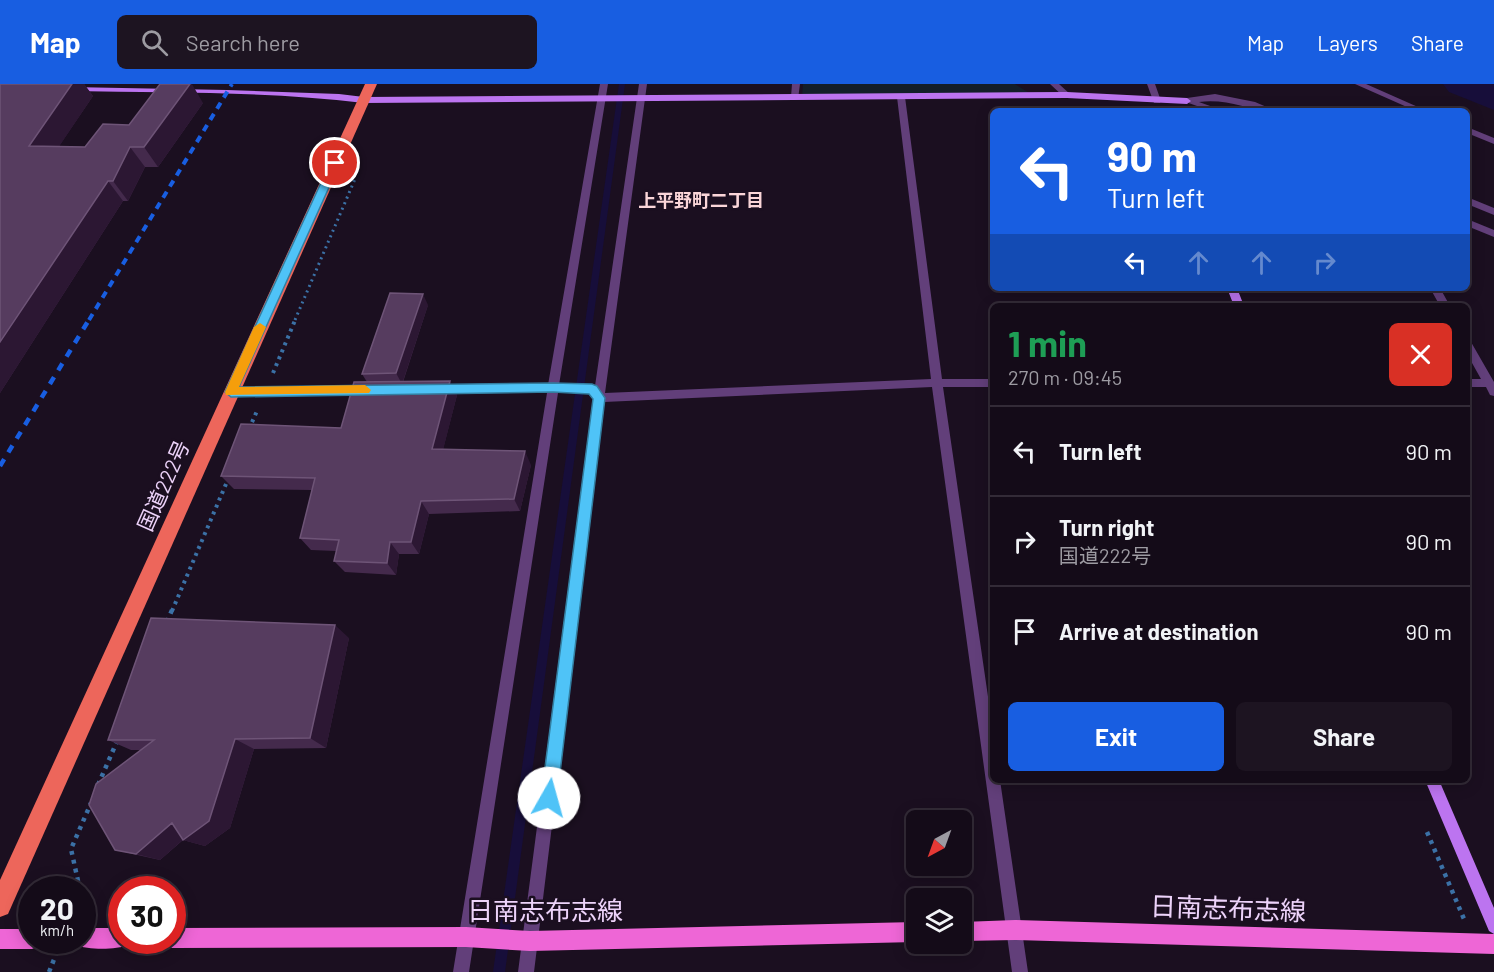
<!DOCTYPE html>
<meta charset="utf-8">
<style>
:root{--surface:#140b18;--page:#1d1421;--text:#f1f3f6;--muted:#9d9ba2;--line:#332b37;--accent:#185ee1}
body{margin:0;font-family:Barlow,"Noto Sans JP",sans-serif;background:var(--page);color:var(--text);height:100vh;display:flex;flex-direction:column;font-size:22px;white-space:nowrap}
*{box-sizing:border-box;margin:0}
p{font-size:20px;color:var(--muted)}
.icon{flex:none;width:33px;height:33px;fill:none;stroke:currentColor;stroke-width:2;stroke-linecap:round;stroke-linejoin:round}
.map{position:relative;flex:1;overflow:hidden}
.panel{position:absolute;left:990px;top:219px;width:480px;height:480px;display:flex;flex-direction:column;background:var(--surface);border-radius:9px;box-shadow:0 3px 15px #0003,0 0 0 2px var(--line)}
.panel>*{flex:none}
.top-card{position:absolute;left:990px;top:24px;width:480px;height:183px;border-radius:9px;box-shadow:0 3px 15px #0003,0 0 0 2px var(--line);background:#185ee1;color:#fff;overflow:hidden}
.needle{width:39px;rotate:221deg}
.fabs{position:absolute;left:906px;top:726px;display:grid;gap:12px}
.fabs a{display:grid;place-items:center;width:66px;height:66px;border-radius:9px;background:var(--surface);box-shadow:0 3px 15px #0003,0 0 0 2px var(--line);font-size:30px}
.speed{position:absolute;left:18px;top:792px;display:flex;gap:12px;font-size:30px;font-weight:700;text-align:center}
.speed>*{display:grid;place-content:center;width:78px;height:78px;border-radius:50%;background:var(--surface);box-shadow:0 3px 15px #0003,0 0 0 2px var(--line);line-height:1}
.speed small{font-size:15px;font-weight:400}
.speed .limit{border:9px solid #d22;background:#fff;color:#111}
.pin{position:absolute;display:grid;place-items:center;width:51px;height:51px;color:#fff;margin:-26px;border:3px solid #fff;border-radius:50%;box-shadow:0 2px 6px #0007}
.me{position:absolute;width:66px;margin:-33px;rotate:7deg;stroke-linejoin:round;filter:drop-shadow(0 0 4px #0008)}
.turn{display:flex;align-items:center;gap:21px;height:126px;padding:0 18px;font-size:27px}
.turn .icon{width:78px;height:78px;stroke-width:2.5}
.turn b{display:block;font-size:42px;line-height:51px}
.lanes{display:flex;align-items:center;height:57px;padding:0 18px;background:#0003;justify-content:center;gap:30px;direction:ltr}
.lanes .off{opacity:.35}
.round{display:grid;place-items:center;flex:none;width:63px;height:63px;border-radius:9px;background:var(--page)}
.head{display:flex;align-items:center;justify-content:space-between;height:102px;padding:0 18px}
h1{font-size:36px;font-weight:700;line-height:45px;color:#1e9e55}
.button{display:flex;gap:12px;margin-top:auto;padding:12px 18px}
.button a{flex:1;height:69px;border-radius:9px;background:var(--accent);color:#fff;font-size:24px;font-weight:700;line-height:69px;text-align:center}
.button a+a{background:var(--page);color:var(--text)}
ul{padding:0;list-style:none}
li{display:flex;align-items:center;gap:18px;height:90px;padding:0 18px;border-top:2px solid var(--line)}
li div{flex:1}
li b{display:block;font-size:22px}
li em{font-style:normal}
header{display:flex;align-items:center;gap:36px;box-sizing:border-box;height:84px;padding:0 30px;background:var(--accent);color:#fff}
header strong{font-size:28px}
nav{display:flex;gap:33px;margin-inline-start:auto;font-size:21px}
.search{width:420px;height:54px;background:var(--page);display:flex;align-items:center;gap:15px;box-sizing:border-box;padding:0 21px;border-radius:9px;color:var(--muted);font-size:22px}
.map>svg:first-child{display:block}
</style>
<header>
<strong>Map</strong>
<div class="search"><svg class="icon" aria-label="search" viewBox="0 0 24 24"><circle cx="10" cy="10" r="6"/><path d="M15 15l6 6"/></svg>Search here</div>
<nav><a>Map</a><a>Layers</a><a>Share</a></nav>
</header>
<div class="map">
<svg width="1494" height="888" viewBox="0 0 1494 888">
<rect width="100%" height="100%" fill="#1b0f20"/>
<path fill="#131e29" d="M803 0H1015L1034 12 802 13Z"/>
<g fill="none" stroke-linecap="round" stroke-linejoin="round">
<path fill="#170e3a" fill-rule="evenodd" d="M619 0H625L505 888H493Z"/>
<path fill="#170e3a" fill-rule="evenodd" d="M1443 0H1494V26L1449 8Z"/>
<path stroke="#3b71a6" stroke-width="3" stroke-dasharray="2 4" stroke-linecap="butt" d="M295 236 355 95"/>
<path stroke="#3b71a6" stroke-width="4" stroke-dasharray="3 4.5" stroke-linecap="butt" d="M273 289 296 234
M249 345 257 327
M172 527 229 393"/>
<path stroke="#3b71a6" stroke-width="4.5" stroke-dasharray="4 5" stroke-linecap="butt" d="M167 538 172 526
M98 701 118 655
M1427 748 1464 835
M80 806 71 765 91 719
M49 888 59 863"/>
<path fill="#623f7a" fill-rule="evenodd" d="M600 0H608L559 301 595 302 639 0H647L605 309 931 295 897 13 901 10 905 13 942 295H993V303H943L993 647V696H1000L1028 888H1012L932 303 604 318 534 888H518L593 315 589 309H558L469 888H453L547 309H439L434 305 439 301H548Z
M792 0H800L798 15 791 13Z
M1050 0H1059L1071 11 1064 13Z
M1147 0H1155L1161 17 1160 19H1154Z
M1355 0H1366L1427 27H1416Z
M1215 10 1255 18 1276 27C1249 27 1228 14 1199 18L1224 27H1211L1183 17 1187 14Z
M1467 43 1494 54V60L1467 49Z
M1467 113 1494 124V131L1467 120Z
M1467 135 1494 146V153L1467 142Z
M1430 204H1440L1450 222H1440Z
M1467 257 1471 258 1494 298V312L1490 311 1486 303H1467V295H1481L1467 270Z
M367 302 372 306 367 310 231 312 226 308 231 304Z"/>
<path fill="#bc74f0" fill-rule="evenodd" d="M70 3 227 6 339 10 364 13 1067 8 1187 14 1191 17 1187 20 1067 14 364 19C268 7 170 9 73 7H70Z
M1227 204H1237L1244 222H1234Z
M1425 696H1439L1494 824V850L1489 847Z"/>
<path fill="#ee66d6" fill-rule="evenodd" d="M1015 836 1494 850V870L1015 856 962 857V838Z
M916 838V858L530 867 466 863 172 864 165 861 163 856H172V844L466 843 530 847Z
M82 844H122V856H131L129 861C115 866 89 866 75 861L73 856H82Z
M0 845H32V856H41L39 862 32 865H0Z"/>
<path fill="#ed665b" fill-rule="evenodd" d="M365 0H377L8 830 0 833V796Z"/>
<path stroke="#185ee1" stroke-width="4" stroke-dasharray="7 6" stroke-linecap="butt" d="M89 236 232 0"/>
<path stroke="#185ee1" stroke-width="4.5" stroke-dasharray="8 8" stroke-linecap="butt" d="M0 382 90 234"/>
</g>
<path fill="#442a4c" d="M0 0H84L93 12 59 62 85 63 129 41 203 19 158 83H145L128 117H123L0 309Z
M428 221 403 298 457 311 443 365 531 381 520 427 429 430 419 470H399L396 491 345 488 334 477 336 467 311 466 300 454 312 406 234 405 221 392 341 344 367 298 362 290Z
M349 554 326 664 254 665 230 744 205 762 183 756 160 776 115 766 141 666H131L108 656Z"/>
<path fill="#2c1733" d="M72 0H84L93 12 46 82 29 62Z
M190 0H192L203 19 158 83 144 63Z
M130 63 145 83 128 117 113 97Z
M108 97 123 117 0 309V258Z
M423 210 428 221 402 300 396 289Z
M450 297 457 311 440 378 432 365Z
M525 367 531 381 520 427 514 415Z
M421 417 429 430 419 470 411 458Z
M390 458 399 470 396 491 387 479Z
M335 541 349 554 326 664 310 654Z
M235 655 254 665 230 744 205 762 183 756Z
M172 739 194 746 160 776 136 770Z"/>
<path fill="#563c5f" stroke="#6e5477" stroke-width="1.5" d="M0 0H72L29 62 85 63 103 40 129 41 160 0H190L144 63H130L113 97H108L0 258Z
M390 209 423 210 396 289 362 290Z
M450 297 432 365 525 367 514 415 421 417 411 458H390L387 479 334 477 339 456 300 454 315 394 221 392 241 340 341 344 354 298Z
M151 534 335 541 310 654 235 655 209 737 183 756 172 739 136 770 115 766 89 721 96 700 154 656H108Z"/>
<path fill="#4fc3f7" stroke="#337fa1" stroke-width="1.5" d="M335 76 340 79 239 303 553 299 592 300 597 302 605 314 557 714 555 719 549 722 543 719 541 714 593 315 589 310 553 308 231 313 225 308 330 79Z"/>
<path fill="#f59e0b" d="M260 239 266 243 239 303 365 301 371 306 369 309 226 311 225 308 254 243Z"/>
<g text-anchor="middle" stroke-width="5" stroke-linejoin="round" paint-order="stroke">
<g font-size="18" font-weight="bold" fill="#fad5d8" stroke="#1b0f20">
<text x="701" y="123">上平野町二丁目</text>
</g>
<g font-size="21" fill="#edd3fa" stroke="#1b0f20">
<text transform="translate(164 402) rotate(-66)" y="7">国道222号</text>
</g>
<g font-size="26" fill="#edd3fa" stroke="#1b0f20">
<text transform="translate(1228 825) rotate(2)" y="9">日南志布志線</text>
<text x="545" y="836">日南志布志線</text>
</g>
</g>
</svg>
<div class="fabs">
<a><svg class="needle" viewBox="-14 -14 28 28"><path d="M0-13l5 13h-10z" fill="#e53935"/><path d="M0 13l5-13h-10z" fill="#9d9ba2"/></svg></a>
<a><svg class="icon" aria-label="layers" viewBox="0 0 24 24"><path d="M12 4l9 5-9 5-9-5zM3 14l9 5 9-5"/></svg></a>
</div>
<div class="speed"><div>20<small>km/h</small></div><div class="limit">30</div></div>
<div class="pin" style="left:335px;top:79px;background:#d93025"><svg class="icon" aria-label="arrive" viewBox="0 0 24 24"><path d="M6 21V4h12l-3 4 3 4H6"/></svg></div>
<svg class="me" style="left:549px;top:714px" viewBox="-20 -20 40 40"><circle r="19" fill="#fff"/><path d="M0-13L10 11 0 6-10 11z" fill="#4fc3f7"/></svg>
<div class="top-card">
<div class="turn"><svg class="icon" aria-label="left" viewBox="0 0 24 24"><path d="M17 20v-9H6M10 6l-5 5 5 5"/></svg><div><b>90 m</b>Turn left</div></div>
<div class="lanes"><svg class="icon" aria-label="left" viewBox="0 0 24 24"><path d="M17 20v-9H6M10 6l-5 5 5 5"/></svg><svg class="icon off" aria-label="ahead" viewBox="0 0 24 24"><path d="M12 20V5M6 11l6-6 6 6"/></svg><svg class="icon off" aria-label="ahead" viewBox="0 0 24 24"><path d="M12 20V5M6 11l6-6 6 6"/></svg><svg class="icon off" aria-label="right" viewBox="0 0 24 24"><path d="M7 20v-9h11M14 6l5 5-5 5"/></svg></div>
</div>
<section class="panel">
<div class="head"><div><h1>1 min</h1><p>270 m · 09:45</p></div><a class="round" style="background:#d93025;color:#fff"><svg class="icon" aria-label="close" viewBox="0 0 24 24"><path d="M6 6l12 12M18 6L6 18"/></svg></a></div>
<ul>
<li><svg class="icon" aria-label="left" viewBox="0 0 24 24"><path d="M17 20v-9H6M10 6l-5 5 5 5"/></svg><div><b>Turn left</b></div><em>90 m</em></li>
<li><svg class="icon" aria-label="right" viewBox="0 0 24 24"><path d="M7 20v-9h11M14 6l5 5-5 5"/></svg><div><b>Turn right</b><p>国道222号</p></div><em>90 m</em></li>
<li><svg class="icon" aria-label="arrive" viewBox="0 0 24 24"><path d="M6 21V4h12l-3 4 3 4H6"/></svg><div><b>Arrive at destination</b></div><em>90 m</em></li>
</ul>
<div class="button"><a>Exit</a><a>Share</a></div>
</section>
</div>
